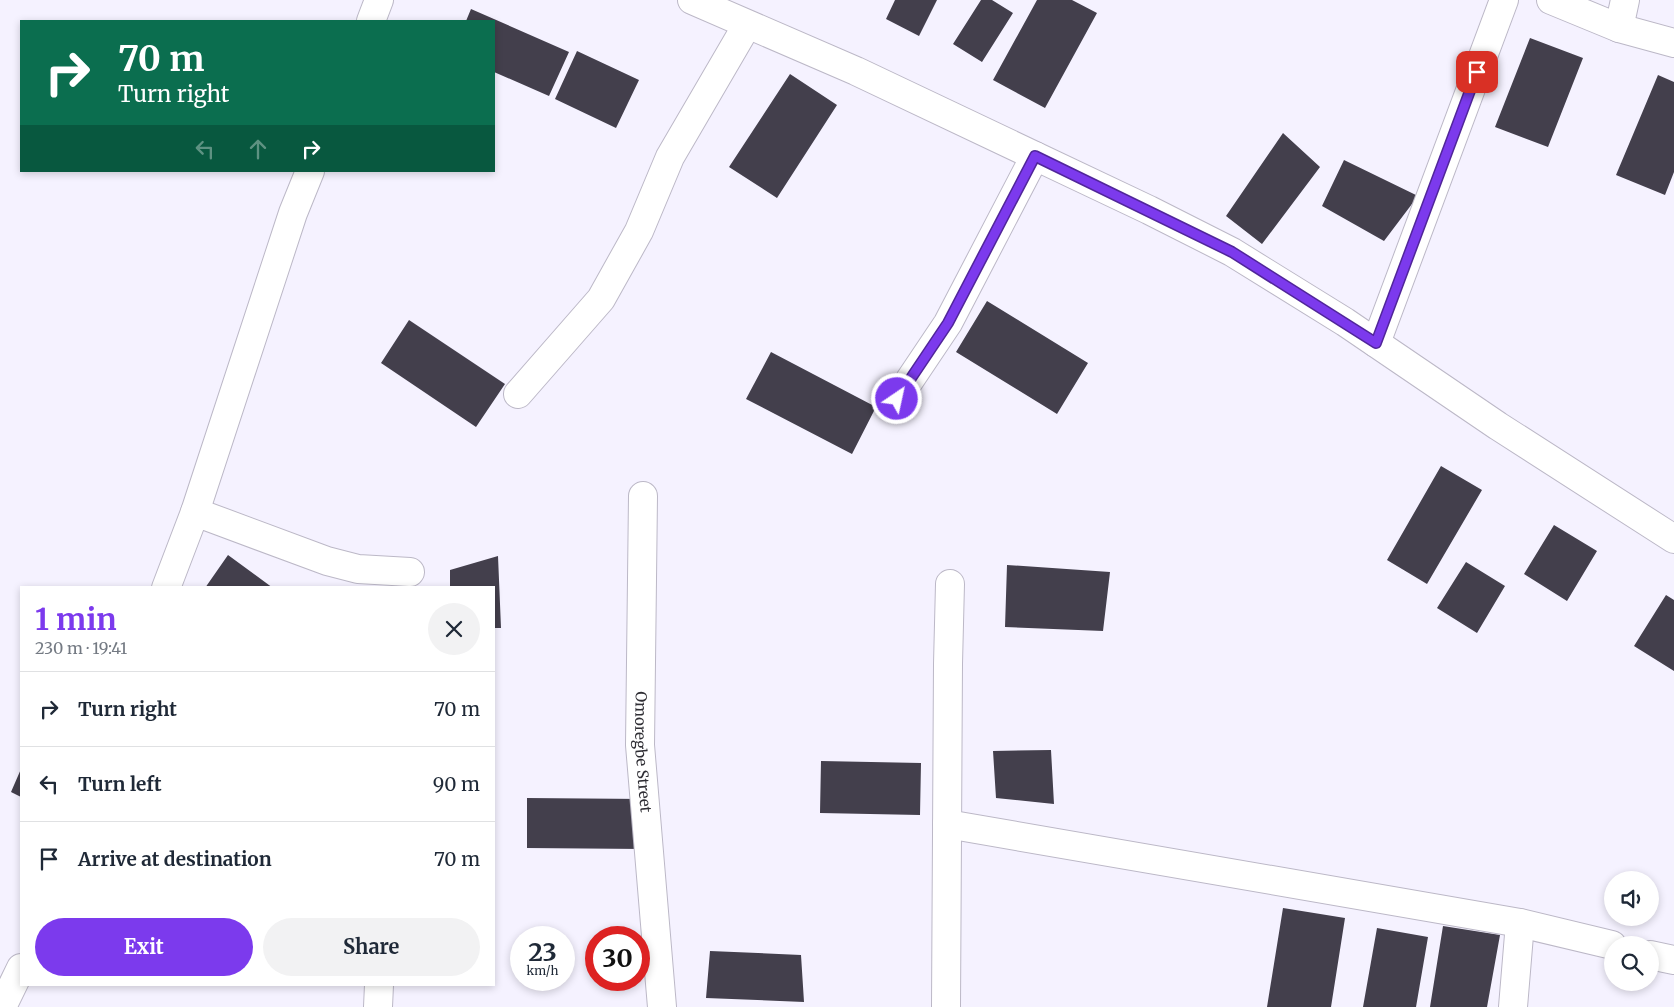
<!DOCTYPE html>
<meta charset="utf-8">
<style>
:root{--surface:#fff;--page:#f2f2f3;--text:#1f2937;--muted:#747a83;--line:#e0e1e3;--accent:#7c3aed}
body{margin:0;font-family:Merriweather,serif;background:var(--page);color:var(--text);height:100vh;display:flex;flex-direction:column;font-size:19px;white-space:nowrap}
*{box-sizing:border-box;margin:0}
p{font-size:16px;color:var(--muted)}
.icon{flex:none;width:28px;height:28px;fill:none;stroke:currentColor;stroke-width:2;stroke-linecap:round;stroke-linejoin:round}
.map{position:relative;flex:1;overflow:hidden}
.panel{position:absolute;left:20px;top:586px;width:475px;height:400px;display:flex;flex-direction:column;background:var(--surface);border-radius:0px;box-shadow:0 2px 8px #0003}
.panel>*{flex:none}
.guide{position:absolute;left:20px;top:20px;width:475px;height:152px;border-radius:0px;box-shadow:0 2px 8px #0003;background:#0b6e4f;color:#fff;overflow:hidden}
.tools{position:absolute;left:1604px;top:871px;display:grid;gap:10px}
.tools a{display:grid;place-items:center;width:55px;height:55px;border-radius:50%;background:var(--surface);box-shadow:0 2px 8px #0003;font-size:25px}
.speed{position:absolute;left:510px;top:926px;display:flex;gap:10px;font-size:25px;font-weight:700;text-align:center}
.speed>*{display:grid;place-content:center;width:65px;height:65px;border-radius:50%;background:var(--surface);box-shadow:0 2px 8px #0003;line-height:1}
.speed small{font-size:12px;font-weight:400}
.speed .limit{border:8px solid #d22;background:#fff;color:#111}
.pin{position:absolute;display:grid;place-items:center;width:42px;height:42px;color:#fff;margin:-21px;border-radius:10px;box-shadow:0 2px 8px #0006}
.me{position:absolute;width:55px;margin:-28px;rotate:34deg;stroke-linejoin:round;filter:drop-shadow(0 0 4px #0008)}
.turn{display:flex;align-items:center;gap:18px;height:105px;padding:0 15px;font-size:22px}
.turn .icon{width:65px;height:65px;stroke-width:2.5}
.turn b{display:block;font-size:35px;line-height:42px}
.lanes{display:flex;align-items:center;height:48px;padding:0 15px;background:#0003;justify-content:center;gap:25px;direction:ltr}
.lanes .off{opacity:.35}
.round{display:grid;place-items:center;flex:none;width:52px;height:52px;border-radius:26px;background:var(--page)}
.overview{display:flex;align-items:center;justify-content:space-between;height:85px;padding:0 15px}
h1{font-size:30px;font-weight:700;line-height:38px;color:var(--accent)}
.action{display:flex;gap:10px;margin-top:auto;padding:10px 15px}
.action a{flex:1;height:58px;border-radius:30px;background:var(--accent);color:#fff;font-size:20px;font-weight:700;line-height:58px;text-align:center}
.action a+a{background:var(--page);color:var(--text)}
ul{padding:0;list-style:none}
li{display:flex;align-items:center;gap:15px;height:75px;padding:0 15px;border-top:1px solid var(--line)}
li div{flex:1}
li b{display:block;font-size:19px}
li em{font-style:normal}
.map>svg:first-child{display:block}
</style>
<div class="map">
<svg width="1674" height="1007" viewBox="0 0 1674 1007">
<rect width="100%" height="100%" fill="#f5f2ff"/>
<path fill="#433f4c" d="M895 0H937L919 36 886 19Z
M981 0H992L1013 13 982 62 953 44Z
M1037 0H1072L1097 13 1045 108 993 80Z
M471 9 569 52 549 96 494 72V21H466Z
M1530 38 1583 58 1548 147 1495 127Z
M577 51 639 80 616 128 555 99Z
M790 74 837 105 777 198 729 167Z
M1658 75 1674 82V172L1665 195 1616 175Z
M1283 133 1320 167 1262 244 1226 216Z
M1344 160 1418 196 1384 241 1322 206Z
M987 301 1088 363 1057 414 956 352Z
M409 320 505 384 476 427 381 363Z
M771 352 876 407 852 454 746 399Z
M1441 466 1482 490 1427 584 1387 560Z
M1554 525 1597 551 1567 601 1524 574Z
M228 555 273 588H205Z
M498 556 501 628H494V588H450V570Z
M1466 562 1505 586 1477 633 1437 608Z
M1007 565 1110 572 1103 631 1005 627Z
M1666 595 1674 600V671L1634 646Z
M1051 750 1054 804 996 798 993 751Z
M821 761 921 763 920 815 820 813Z
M21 769V797L11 792Z
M527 798 644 799 643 849 527 848Z
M1283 908 1345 918 1331 1007H1267Z
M1443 926 1500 935 1487 1007H1430Z
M1377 928 1428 937 1416 1007H1363Z
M710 951 801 955 804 1002 706 998Z"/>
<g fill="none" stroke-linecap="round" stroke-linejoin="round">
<defs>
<g id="minor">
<path d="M692 0 856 71 1149 210 1232 252 1345 322 1498 426 1674 539"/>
<path d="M1551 0 1619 28 1674 43"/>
<path d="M371 21 379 0"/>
<path d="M1619 28 1625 0"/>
<path d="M1376 343 1504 0"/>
<path d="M518 394 601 299 639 231 670 157 747 25"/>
<path d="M897 399 948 323 1035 156"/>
<path id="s1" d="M643 496 640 745 662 1007"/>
<path d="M195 512 293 213 310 171"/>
<path d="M166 588 195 512 327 561 358 569 410 572"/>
<path d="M947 824 1520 923 1612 945"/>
<path d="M1650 955 1674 960"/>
<path d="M2 1007 21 968"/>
<path d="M378 1007 379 985"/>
<path d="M946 1007 948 664 950 584"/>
<path d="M1513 1007 1520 923"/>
</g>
</defs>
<use href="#minor" stroke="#bcb8c7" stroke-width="30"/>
<use href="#minor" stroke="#fff" stroke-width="28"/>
</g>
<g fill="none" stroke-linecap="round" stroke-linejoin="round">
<defs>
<path id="route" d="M897 399 948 323 1035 156 1232 252 1376 343 1477 72"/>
</defs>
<use href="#route" stroke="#51269a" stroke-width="12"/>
<use href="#route" stroke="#7c3aed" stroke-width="9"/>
</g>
<g text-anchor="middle" stroke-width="5" stroke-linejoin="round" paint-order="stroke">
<g font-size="15" fill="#2f2e34" stroke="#fff">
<text dy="5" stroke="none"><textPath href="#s1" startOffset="256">Omoregbe Street</textPath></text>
</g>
</g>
</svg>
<div class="tools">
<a><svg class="icon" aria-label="sound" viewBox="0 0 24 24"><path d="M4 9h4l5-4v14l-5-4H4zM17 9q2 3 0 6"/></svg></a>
<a><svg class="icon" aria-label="search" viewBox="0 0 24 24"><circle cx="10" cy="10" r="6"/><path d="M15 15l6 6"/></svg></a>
</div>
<div class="speed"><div>23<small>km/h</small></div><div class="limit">30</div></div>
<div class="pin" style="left:1477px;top:72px;background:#d93025"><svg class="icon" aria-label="arrive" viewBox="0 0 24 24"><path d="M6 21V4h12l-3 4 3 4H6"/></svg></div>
<svg class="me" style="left:897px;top:399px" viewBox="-20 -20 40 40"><circle r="17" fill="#7c3aed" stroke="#fff" stroke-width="3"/><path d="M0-11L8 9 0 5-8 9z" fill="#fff"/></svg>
<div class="guide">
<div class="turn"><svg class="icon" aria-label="right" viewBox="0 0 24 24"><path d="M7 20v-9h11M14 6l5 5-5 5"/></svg><div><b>70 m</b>Turn right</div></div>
<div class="lanes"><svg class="icon off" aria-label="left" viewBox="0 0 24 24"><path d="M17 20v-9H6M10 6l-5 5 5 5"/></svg><svg class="icon off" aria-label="ahead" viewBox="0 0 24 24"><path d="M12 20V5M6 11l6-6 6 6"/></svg><svg class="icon" aria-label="right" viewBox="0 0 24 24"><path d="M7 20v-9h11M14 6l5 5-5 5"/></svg></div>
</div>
<section class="panel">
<div class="overview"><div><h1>1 min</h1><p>230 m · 19:41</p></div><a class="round"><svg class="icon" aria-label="close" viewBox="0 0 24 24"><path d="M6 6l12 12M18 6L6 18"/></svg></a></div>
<ul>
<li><svg class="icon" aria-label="right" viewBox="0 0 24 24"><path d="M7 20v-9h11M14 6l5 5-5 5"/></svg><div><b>Turn right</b></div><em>70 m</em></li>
<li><svg class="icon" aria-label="left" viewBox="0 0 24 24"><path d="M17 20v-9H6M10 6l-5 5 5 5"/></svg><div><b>Turn left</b></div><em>90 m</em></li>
<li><svg class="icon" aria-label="arrive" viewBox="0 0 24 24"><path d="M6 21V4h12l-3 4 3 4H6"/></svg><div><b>Arrive at destination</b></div><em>70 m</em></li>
</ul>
<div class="action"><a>Exit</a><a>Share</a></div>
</section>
</div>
